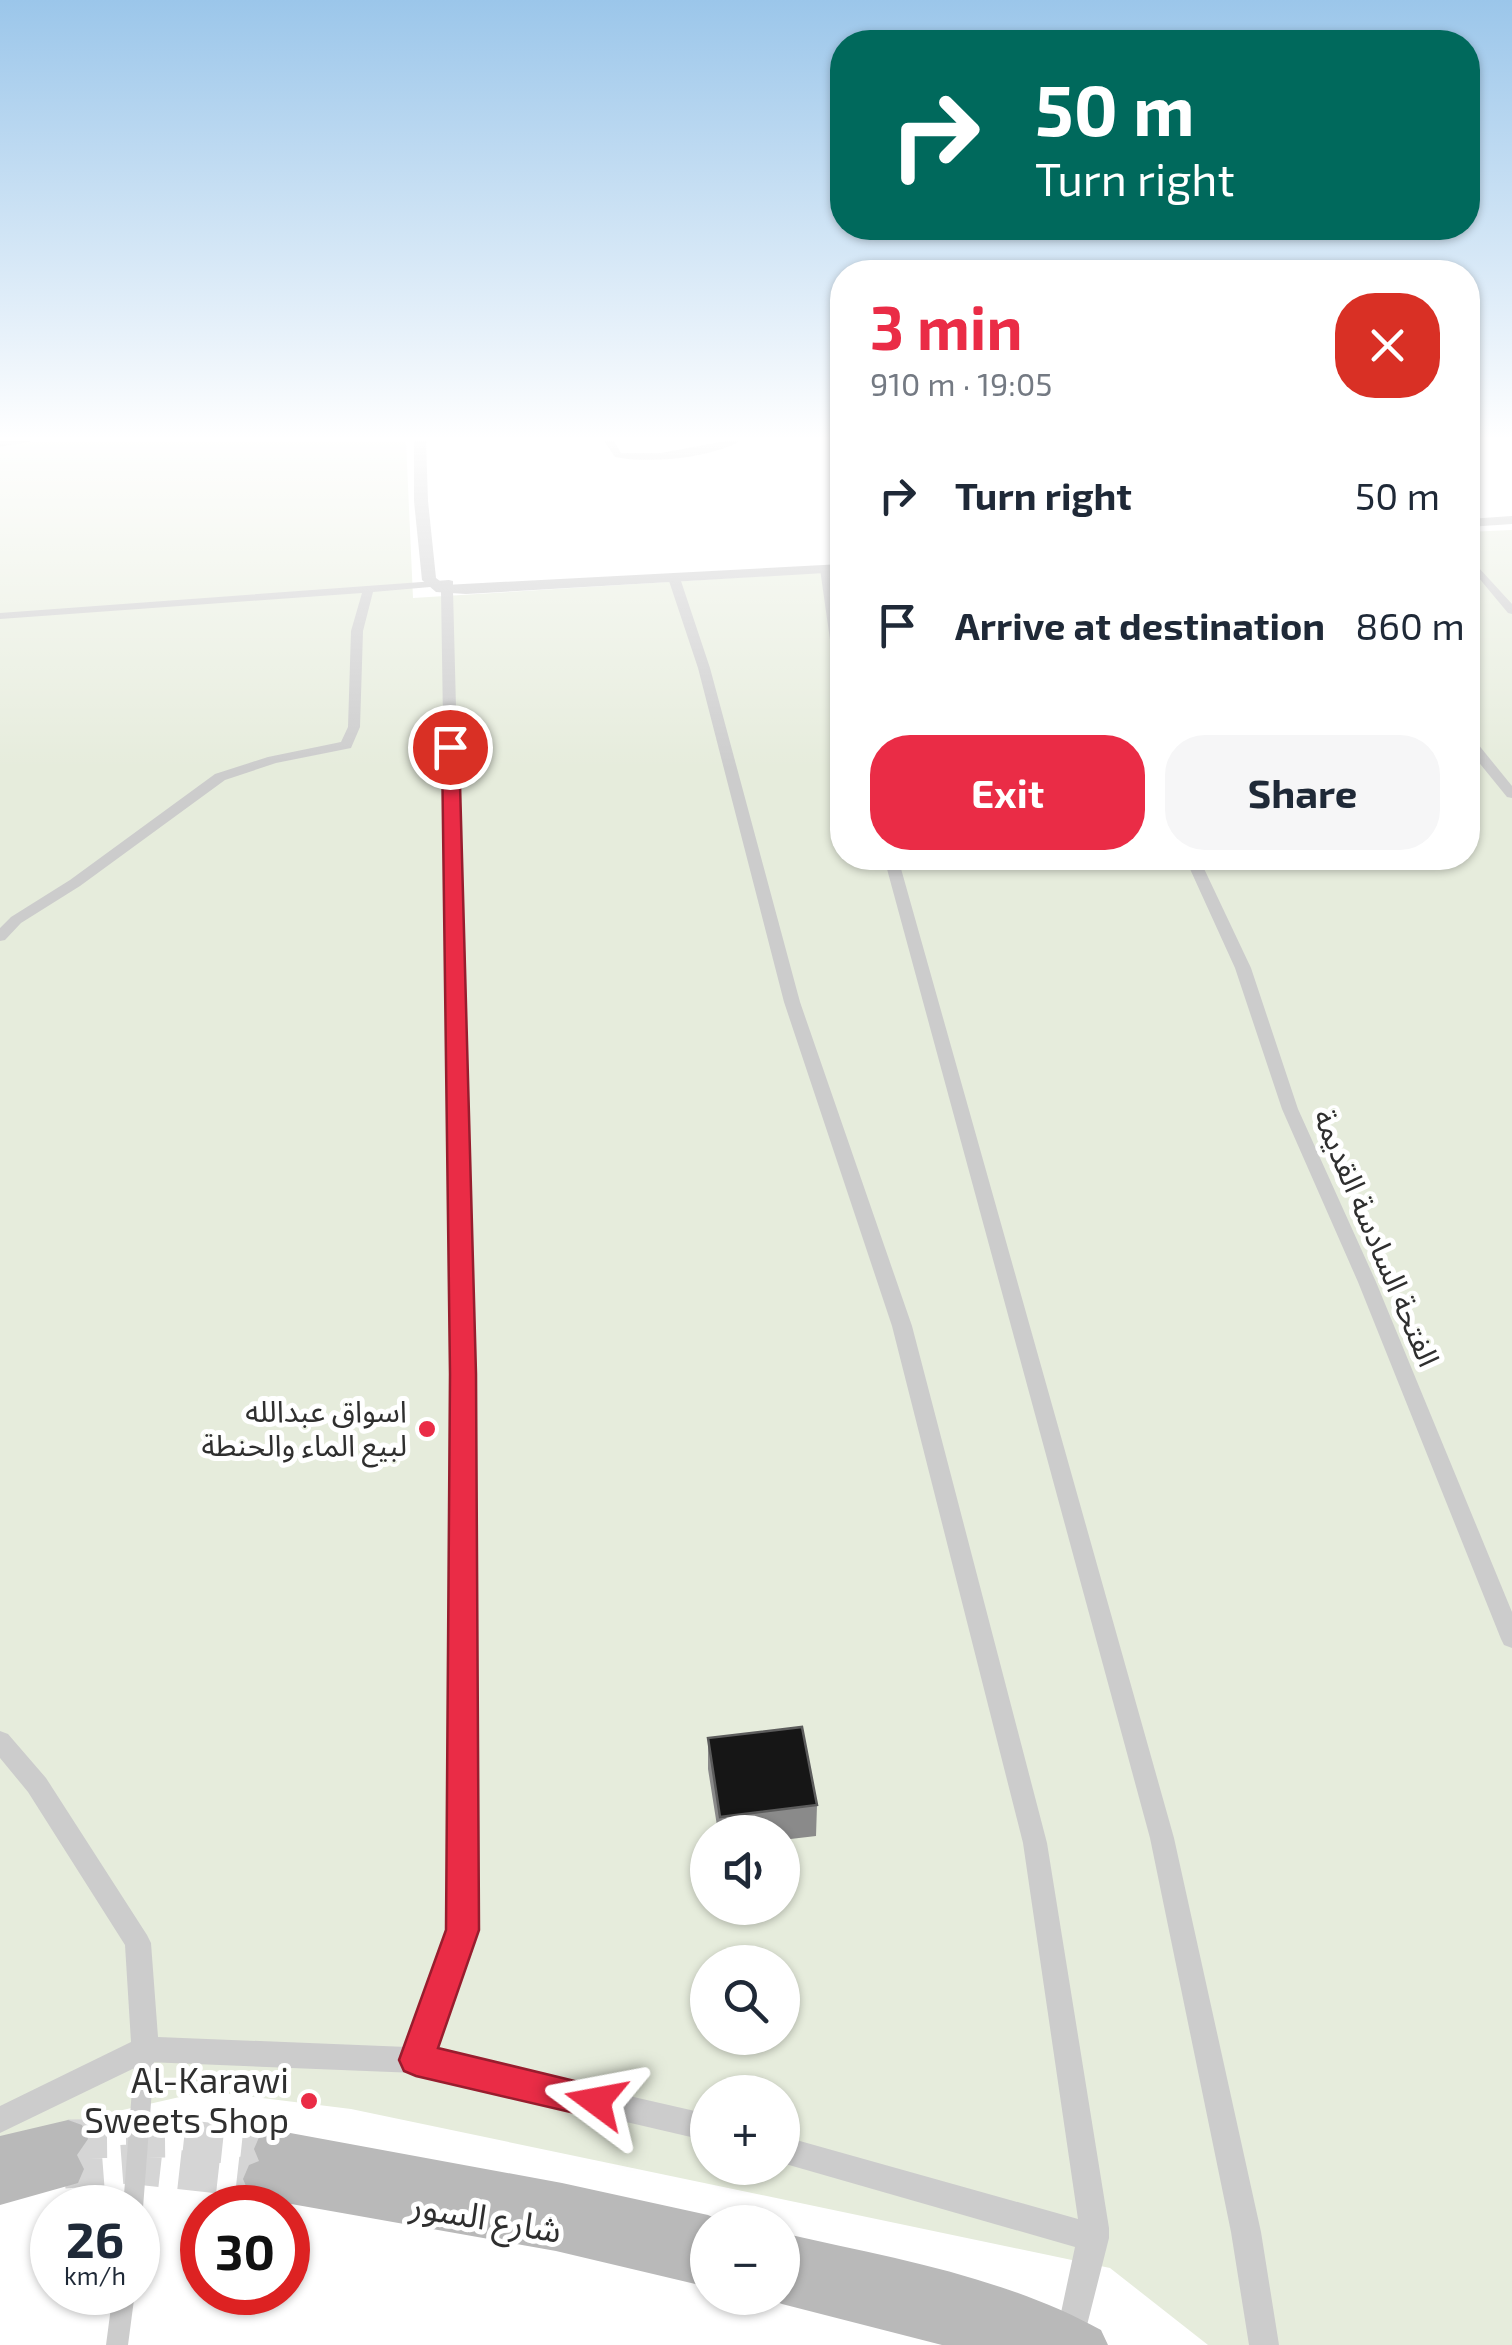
<!DOCTYPE html>
<meta charset="utf-8">
<style>
:root{--surface:#fff;--page:#f6f6f7;--text:#1f2937;--muted:#747a83;--accent:#ea2c46}
body{margin:0;font-family:"Exo 2","Noto Sans Arabic",sans-serif;background:var(--page);color:var(--text);height:100vh;display:flex;flex-direction:column;font-size:38px;white-space:nowrap}
*{box-sizing:border-box;margin:0}
p{font-size:32px;color:var(--muted)}
.icon{flex:none;width:55px;height:55px;fill:none;stroke:currentColor;stroke-width:2;stroke-linecap:round;stroke-linejoin:round}
.map{position:relative;flex:1;overflow:hidden}
.details{position:absolute;left:830px;top:260px;width:650px;height:610px;display:flex;flex-direction:column;background:var(--surface);border-radius:40px;box-shadow:0 2px 8px #0004}
.details>*{flex:none}
.hud{position:absolute;left:830px;top:30px;width:650px;height:210px;border-radius:40px;box-shadow:0 2px 8px #0004;background:#00695c;color:#fff;overflow:hidden}
.buttons{position:absolute;left:690px;top:1815px;display:grid;gap:20px}
.buttons a{display:grid;place-items:center;width:110px;height:110px;border-radius:50%;background:var(--surface);box-shadow:0 2px 8px #0004;font-size:50px}
.speed{position:absolute;left:30px;top:2185px;display:flex;gap:20px;font-size:50px;font-weight:700;text-align:center}
.speed>*{display:grid;place-content:center;width:130px;height:130px;border-radius:50%;background:var(--surface);box-shadow:0 2px 8px #0004;line-height:1}
.speed small{font-size:25px;font-weight:400}
.speed .limit{border:15px solid #d22;background:#fff;color:#111}
.pin{position:absolute;display:grid;place-items:center;width:85px;height:85px;color:#fff;margin:-42px;border:5px solid #fff;border-radius:50%;box-shadow:0 2px 10px #0007}
.me{position:absolute;width:110px;margin:-55px;rotate:283deg;stroke-linejoin:round;filter:drop-shadow(0 0 8px #0008)}
.turn{display:flex;align-items:center;gap:35px;height:210px;padding:0 40px;font-size:45px}
.turn .icon{width:130px;height:130px;stroke-width:2.5}
.turn b{display:block;font-size:70px;line-height:85px}
.round{display:grid;place-items:center;flex:none;width:105px;height:105px;border-radius:40px;background:var(--page)}
.summary{display:flex;align-items:center;justify-content:space-between;height:170px;padding:0 40px}
h1{font-size:60px;font-weight:700;line-height:75px;color:var(--accent)}
.action{display:flex;gap:20px;margin-top:auto;padding:20px 40px}
.action a{flex:1;height:115px;border-radius:40px;background:var(--accent);color:#fff;font-size:40px;font-weight:700;line-height:115px;text-align:center}
.action a+a{background:var(--page);color:var(--text)}
ul{padding:0;list-style:none}
li{display:flex;align-items:center;gap:30px;height:130px;padding:0 40px}
li div{flex:1}
li b{display:block;font-size:38px}
li em{font-style:normal}
.map>svg:first-child{display:block}
</style>
<div class="map">
<svg width="1512" height="2345" viewBox="0 0 1512 2345">
<rect width="100%" height="100%" fill="#fff"/>
<path fill="#e6ecdc" fill-rule="evenodd" d="M46 441H406L413 598 842 571V858H1468V532L1512 530V2345H1208L1110 2268 351 2109 206 2091 0 2138V444ZM708 1832H782V1908H708ZM708 1962H782V2038H708ZM708 2092H782V2168H708Z"/>
<g fill="none" stroke-linecap="round" stroke-linejoin="round">
<path stroke="#d5d5d5" stroke-width="39" stroke-dasharray="39 19" stroke-linecap="butt" d="M68 2139 171 2138 274 2149
M64 2169 129 2164 263 2179"/>
<path fill="#ccc" fill-rule="evenodd" d="M145 2041 152 2044 155 2050 143 2208 140 2215 138 2216V2208H123L135 2050 138 2044Z
M113 2292H135L128 2345H106Z"/>
<path fill="#ccc" fill-rule="evenodd" d="M604 441H614L621 453H661L726 441H741C709 458 650 464 615 457Z
M1468 556 1512 604V614L1508 613 1468 565Z
M825 566 830 569 842 646V686L836 682 820 569Z
M674 575 680 578 710 668 800 1002 912 1326 1047 1843 1109 2228V2238L1082 2345H1060L1056 2336 1075 2247 782 2163V2136L1078 2219 1023 1843 892 1326 784 1002 698 668 668 578Z
M449 580 453 581V585L373 592 363 631 360 727 351 748 276 763 225 780 80 886 21 923 5 940 0 941V928L11 917 70 880 215 774 268 757 341 742 348 727 351 631 362 593 0 619V613Z
M447 587 453 590 473 1375 476 1930 433 2051 708 2114V2141L416 2073 147 2062 0 2133V2106L131 2042 125 1945 28 1792 0 1758V1731L8 1734 46 1778 147 1935 151 1943 158 2037 407 2047 450 1930 453 1375 441 590Z
M1468 737 1473 738 1512 786V798L1507 797 1468 749Z
M884 858H898L1174 1838 1261 2232 1279 2345H1249L1231 2232 1150 1838Z
M1185 858H1199L1251 968 1298 1109 1376 1282 1512 1612V1648L1504 1645 1501 1639 1358 1282 1282 1109 1235 968Z"/>
<path fill="#ccc" fill-rule="evenodd" d="M414 441H426L428 501 436 578 445 585 842 564V572L466 594 436 592 422 580 414 501Z
M1512 516V524L1468 527V519Z"/>
<path fill="#b9b9b9" fill-rule="evenodd" d="M0 441H33L0 447Z
M68 2120 82 2125 88 2139 77 2155 84 2169 78 2183 0 2205V2136Z
M274 2130 562 2183 708 2215 723 2222H708V2287L556 2251 263 2199 249 2193 243 2179 249 2165 259 2161 254 2149 260 2135Z
M782 2233C892 2258 1002 2276 1101 2330L1108 2345H942L782 2304 767 2298H782Z"/>
</g>
<path fill="#8a8a8a" d="M708 1738 817 1805 816 1836 782 1840V1832H718L708 1769Z"/>
<path fill="#161616" stroke="#5c5c5c" stroke-width="2.5" d="M802 1727 817 1805 720 1817 708 1738Z"/>
<linearGradient id="sky" x2="0" y2="1"><stop stop-color="#9bc6ea"/><stop offset="0.57" stop-color="#fff"/><stop offset="1" stop-color="#fff" stop-opacity="0"/></linearGradient>
<rect width="1512" height="769" fill="url(#sky)"/>
<path fill="#ea2c46" stroke="#981d2e" stroke-width="2.5" d="M450 742 459 747 476 1374 479 1930 438 2048 608 2089 613 2101 608 2113 596 2118 416 2076 404 2071 399 2060 446 1930 450 1374 442 747Z"/>
<g fill="#ea2c46" stroke="#fff" stroke-width="4">
<circle cx="427" cy="1429" r="10"/>
<circle cx="309" cy="2101" r="10"/>
</g>
<g text-anchor="middle" stroke-width="10" stroke-linejoin="round" paint-order="stroke">
<g font-size="30" fill="#2f2f2f" stroke="#fff">
<text transform="translate(1376 1238) rotate(67)" y="10">الفتحة السادسة القديمة</text>
</g>
<g font-size="30" fill="#2f2f2f" stroke="#fff" text-anchor="end">
<text x="407" y="1422">اسواق عبدالله<tspan x="407" dy="34">لبيع الماء والحنطة</tspan></text>
</g>
<g font-size="35" fill="#2f2f2f" stroke="#fff" text-anchor="end">
<text x="289" y="2093">Al-Karawi<tspan x="289" dy="40">Sweets Shop</tspan></text>
</g>
<g font-size="35" fill="#2f2f2f" stroke="#fff">
<text transform="translate(486 2218) rotate(10)" y="12">شارع السور</text>
</g>
</g>
</svg>
<div class="buttons">
<a><svg class="icon" aria-label="sound" viewBox="0 0 24 24"><path d="M4 9h4l5-4v14l-5-4H4zM17 9q2 3 0 6"/></svg></a>
<a><svg class="icon" aria-label="search" viewBox="0 0 24 24"><circle cx="10" cy="10" r="6"/><path d="M15 15l6 6"/></svg></a>
<a>+</a>
<a>−</a>
</div>
<div class="speed"><div>26<small>km/h</small></div><div class="limit">30</div></div>
<div class="pin" style="left:450px;top:747px;background:#d93025"><svg class="icon" aria-label="arrive" viewBox="0 0 24 24"><path d="M6 21V4h12l-3 4 3 4H6"/></svg></div>
<svg class="me" style="left:596px;top:2101px" viewBox="-20 -20 40 40"><path d="M0-17L14 15 0 8-14 15z" fill="#ea2c46" stroke="#fff" stroke-width="4"/></svg>
<div class="hud">
<div class="turn"><svg class="icon" aria-label="right" viewBox="0 0 24 24"><path d="M7 20v-9h11M14 6l5 5-5 5"/></svg><div><b>50 m</b>Turn right</div></div>
</div>
<section class="details">
<div class="summary"><div><h1>3 min</h1><p>910 m · 19:05</p></div><a class="round" style="background:#d93025;color:#fff"><svg class="icon" aria-label="close" viewBox="0 0 24 24"><path d="M6 6l12 12M18 6L6 18"/></svg></a></div>
<ul>
<li><svg class="icon" aria-label="right" viewBox="0 0 24 24"><path d="M7 20v-9h11M14 6l5 5-5 5"/></svg><div><b>Turn right</b></div><em>50 m</em></li>
<li><svg class="icon" aria-label="arrive" viewBox="0 0 24 24"><path d="M6 21V4h12l-3 4 3 4H6"/></svg><div><b>Arrive at destination</b></div><em>860 m</em></li>
</ul>
<div class="action"><a>Exit</a><a>Share</a></div>
</section>
</div>
